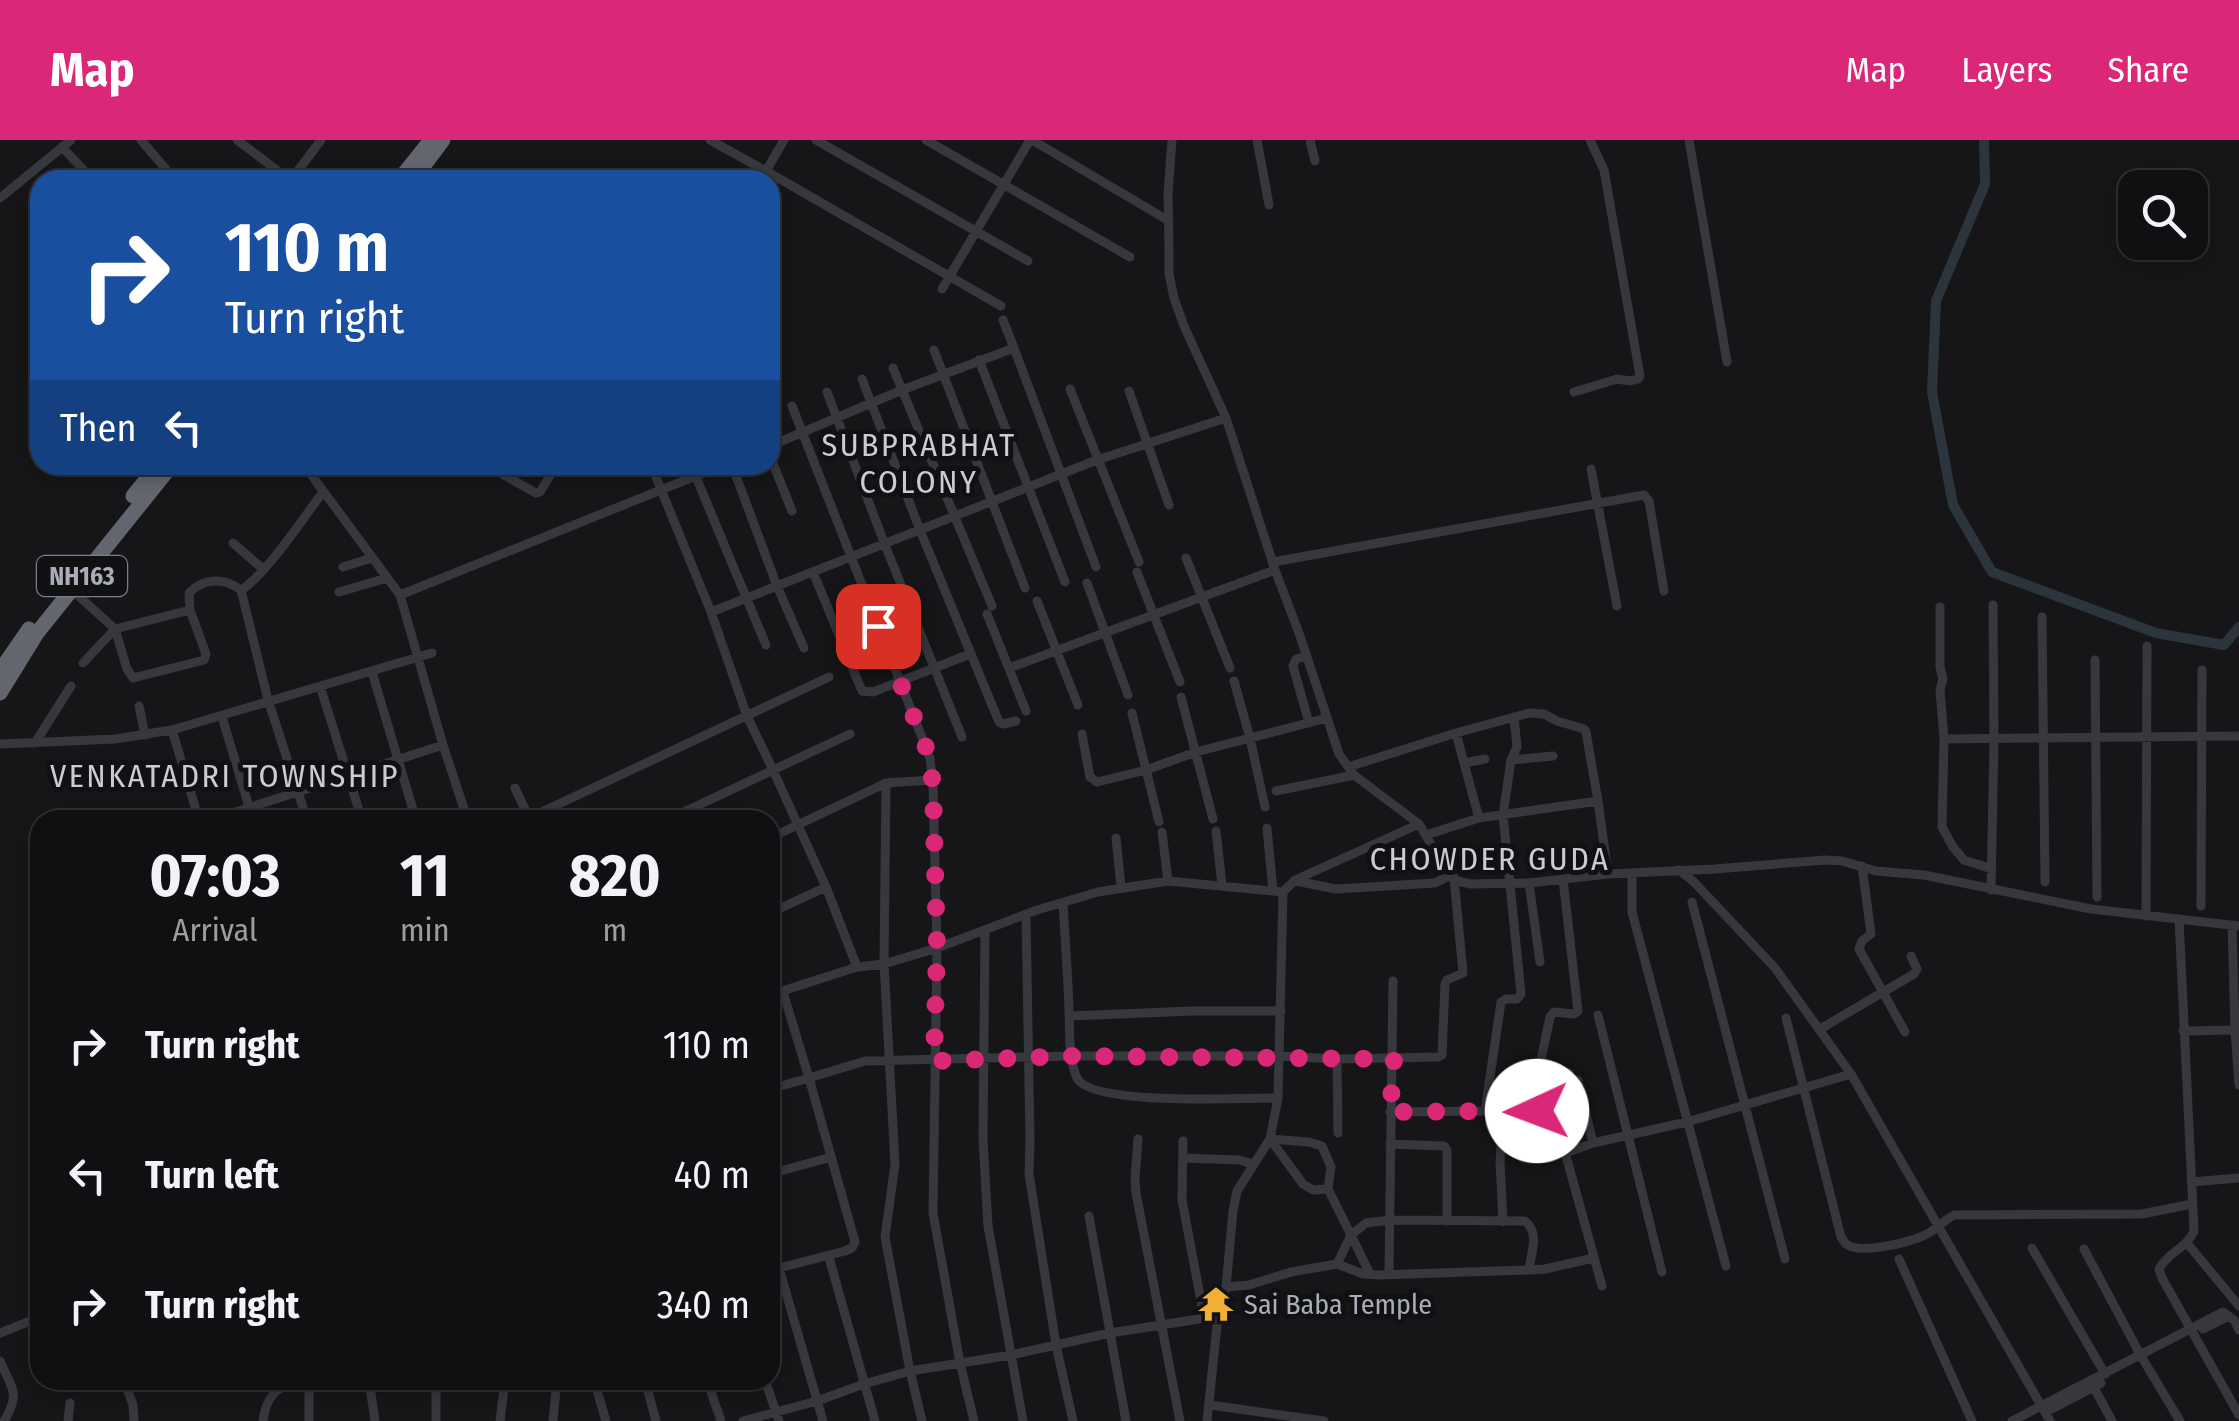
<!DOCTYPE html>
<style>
:root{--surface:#101012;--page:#19191b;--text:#f1f3f6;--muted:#9c9d9f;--line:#303032;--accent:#db2777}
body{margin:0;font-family:"Fira Sans Condensed",sans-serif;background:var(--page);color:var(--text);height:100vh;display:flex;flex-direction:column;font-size:38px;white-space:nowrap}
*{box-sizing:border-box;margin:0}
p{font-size:32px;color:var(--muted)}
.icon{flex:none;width:55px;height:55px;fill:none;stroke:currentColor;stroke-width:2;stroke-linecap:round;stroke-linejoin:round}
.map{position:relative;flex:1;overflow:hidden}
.details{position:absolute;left:30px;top:670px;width:750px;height:580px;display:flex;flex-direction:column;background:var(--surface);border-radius:30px;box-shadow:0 5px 15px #0003,0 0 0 2px var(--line)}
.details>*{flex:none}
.hud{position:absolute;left:30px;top:30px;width:750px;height:305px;border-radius:30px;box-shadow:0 5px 15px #0003,0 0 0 2px var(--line);background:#1a4fa0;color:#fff;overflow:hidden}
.controls{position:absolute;left:2118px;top:30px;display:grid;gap:20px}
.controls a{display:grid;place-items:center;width:90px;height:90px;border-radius:20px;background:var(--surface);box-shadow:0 5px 15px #0003,0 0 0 2px var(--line);font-size:50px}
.pin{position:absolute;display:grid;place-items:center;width:85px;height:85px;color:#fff;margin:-42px;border-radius:20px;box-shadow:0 5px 15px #0006}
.me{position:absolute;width:110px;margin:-55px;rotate:268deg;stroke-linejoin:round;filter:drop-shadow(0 0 8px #0008)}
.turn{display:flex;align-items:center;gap:35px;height:210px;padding:0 30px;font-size:45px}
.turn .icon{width:130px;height:130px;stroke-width:2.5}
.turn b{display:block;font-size:70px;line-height:85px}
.then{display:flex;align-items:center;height:95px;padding:0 30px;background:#0003;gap:20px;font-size:38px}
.eta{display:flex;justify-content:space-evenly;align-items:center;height:170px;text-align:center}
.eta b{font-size:60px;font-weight:700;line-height:70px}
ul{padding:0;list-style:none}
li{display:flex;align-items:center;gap:30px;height:130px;padding:0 30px}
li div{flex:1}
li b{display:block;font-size:38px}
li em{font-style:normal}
header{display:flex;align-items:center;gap:60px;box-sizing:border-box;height:140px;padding:0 50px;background:var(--accent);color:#fff}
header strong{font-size:48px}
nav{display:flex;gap:55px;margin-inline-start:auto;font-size:35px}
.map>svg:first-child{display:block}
</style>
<header>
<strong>Map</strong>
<nav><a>Map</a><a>Layers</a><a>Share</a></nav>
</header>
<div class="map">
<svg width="2239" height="1281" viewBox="0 0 2239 1281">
<rect width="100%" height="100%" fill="#161618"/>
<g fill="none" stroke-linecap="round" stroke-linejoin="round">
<path stroke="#2c353c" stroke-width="10" d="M1984 0 1985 44 1936 161 1932 252 1953 365 1992 432 2156 493 2224 505 2239 487"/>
<path stroke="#37383d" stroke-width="9" d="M141 0 175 40
M237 0 290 40
M710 0 766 31 761 40
M784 0 766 31 1001 166
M816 0 1028 121
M926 0 1130 117
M1032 0 1169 81
M1172 0 1168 54 1169 111V134L1174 158 1184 186 1226 278 1275 430 1299 493 1339 614 1354 635 1419 684 1448 733 1457 741 1471 744 1529 743 1608 734 1715 729 1825 720 1842 721 1876 731 1924 735 2091 769 2239 786
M1257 0 1269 65
M1310 0 1315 21
M1689 0 1727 222
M62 7 93 40
M291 40 321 0
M0 58 71 0
M942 149 1030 0
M1003 180 1014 208
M934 210 1025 448
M979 220 1065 442
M893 228 992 466
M862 239 920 390 999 582 1003 584 1016 581
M1070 249 1139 422
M1129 251 1169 365
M827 252 885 405 962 597
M1574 252 1617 239 1630 241 1638 239 1640 236 1604 30 1590 0
M792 266 930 618 933 645 937 808 933 1073 960 1223 974 1281
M770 306 902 250 1014 208 1096 427
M770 316 792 371
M304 325 400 455 723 325
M486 325 536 353 540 352 554 329 553 325
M651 325 711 472 747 576 773 630 667 680
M691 325 766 505
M732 325 777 446 804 508
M1591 329 1617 466
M233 403 263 429
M1186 418 1230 528
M1273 422 1644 355 1649 361 1664 451
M343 427 372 418
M813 432 862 551 873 552 970 514
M1137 432 1180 542
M1087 443 1128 555
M72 450 115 489 190 470
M241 450 268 560 307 680
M339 452 387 438
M400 455 443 605 464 669
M1037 461 1078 565
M1940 467V527L1943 539 1940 550 1944 599 1942 687 1953 707 1964 720 1992 729
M711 472 1097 320 1226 278
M987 474 1026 571
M2042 477 2045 742
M115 489 127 529 133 538 204 520 206 514 190 470 189 453C203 438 224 437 241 450 265 436 304 377 323 352
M1307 516 1296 519 1293 526 1309 583
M2095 520 2097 757
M83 523 115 489
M1009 528 1275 430
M372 532 416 680
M1234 541 1250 598 1265 667
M320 546 362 680
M1181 557 1213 679
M139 566 145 595
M1132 573 1159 682
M222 577 253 680
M172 590 199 680
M1456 593 1464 623 1485 619
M850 594 773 630 826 747 857 827
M1082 594 1090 637 1097 642 1146 630 1196 612 1327 578
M1944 599 2239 596
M35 603 71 546
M0 604 115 599 172 590 432 513
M1511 620 1553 616
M1464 623 1479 678
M1348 627 1456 593 1529 573 1544 574 1557 581 1584 589 1586 592 1598 661 1479 678 1426 695
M886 643 884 824 895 1024 885 1097 910 1231 922 1281
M515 648 529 678 525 679
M1276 651 1354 635
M1598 661 1608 734
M211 680 443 605
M530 680 529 678 829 537
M1267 688 1273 751
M1216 691 1222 745
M1162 692 1168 741
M770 698 886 643 932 640
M1116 698 1121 747
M1862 726 1871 794 1862 801 1859 809 1905 892
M1679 730 1694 742 1775 828 1851 934 2050 1281
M1632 734V772L1726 1126
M1296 741 1336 749 1435 743 1451 735
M1529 743 1540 822
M1991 750 1994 600 1993 465
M1692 762 1785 1119
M1063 763C1065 798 1068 834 1069 870 1070 891 1068 918 1077 938 1090 966 1244 958 1278 958
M2201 766 2202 530
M770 773 826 747
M1026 774 1030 1001 1029 1034 1056 1205 1073 1281
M2146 776 2147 506
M2179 779 2194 1091C2187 1108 2168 1112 2159 1129L2162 1138 2239 1275
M2232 785 2235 890 2239 945
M985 790 983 999 988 1086 1023 1281
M770 855 857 827 884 824 937 808 1037 770 1098 752 1168 741 1283 752
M1598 875 1662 1132
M1069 876 1193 871H1281
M1786 878 1841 1097C1843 1099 1844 1102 1846 1104 1860 1115 1912 1102 1927 1094 1937 1089 1944 1080 1954 1075L2142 1074 2192 1064
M1820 889 1914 834 1917 829 1911 816
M2183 891 2236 890
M1337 919 1338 993
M1539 929 1569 933
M1578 940 1593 1003
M770 949 809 938 783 852
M1485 971 1501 862 1506 859H1517L1521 854 1503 675 1511 620 1517 607 1514 577
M1390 972 1485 971 1530 978 1535 976 1539 929 1550 877 1554 872 1574 874 1578 871 1563 739
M1503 975 1500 1022 1503 1082
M1138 999 1135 1039 1136 1053 1180 1281
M1270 999 1309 1002 1322 1006 1331 1027 1328 1049 1313 1050 1303 1044Z
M1183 1001 1182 1060 1204 1177
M1390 1004 1444 1006 1447 1010V1081
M1183 1018 1239 1020 1253 1024
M770 1034 831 1017
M2191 1042 2239 1038
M1328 1049 1351 1095 1337 1124
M1089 1076 1126 1281
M2187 1103 2239 1166
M2032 1108 2105 1234
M2084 1109 2141 1216 2180 1281
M1899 1119 1972 1281
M830 1121 875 1281
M770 1128 775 1129 845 1111 852 1108 855 1102 809 938 865 921 1072 916H1279L1337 919 1438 917 1442 915 1445 844 1447 840 1463 833 1454 738
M1529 1130 1545 1129 1594 1118
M1389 1133 1393 841
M781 1135 823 1281
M1602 1146 1566 1016 1568 1012 1593 1003 1687 982 1851 934
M1226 1147 1249 1145 1291 1132 1337 1124 1363 1134 1379 1135 1529 1130C1531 1113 1540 1093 1525 1081L1390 1080 1366 1083 1351 1095 1370 1134
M2203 1189 2229 1176
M0 1193 40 1177
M0 1221C12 1249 21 1253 4 1281
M124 1240 133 1265 134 1281
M369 1240 375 1281
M594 1240 606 1281
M645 1240 656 1281
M707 1240 721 1281
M765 1240 779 1281
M2092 1244 2112 1281
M1210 1265 1324 1281
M2046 1272 2101 1243
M68 1281 70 1263
M263 1281C266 1256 277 1245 303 1241L309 1245V1281
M436 1281V1240
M500 1281 505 1240
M553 1281 557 1240
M743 1281 817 1261 864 1244 910 1231 1011 1215 1110 1193 1218 1176
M1207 1281 1218 1176 1226 1147 1233 1071 1237 1051 1270 999 1278 958 1283 752 1295 740 1419 684
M2012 1281 2223 1172 2234 1180 2239 1190"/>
<path stroke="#63666e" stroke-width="15" d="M399 40 431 0
M413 40 443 0
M133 356 158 325
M0 531 29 489
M0 553 37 493 172 325"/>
</g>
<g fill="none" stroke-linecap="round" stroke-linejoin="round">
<path stroke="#db2777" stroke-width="18" stroke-dasharray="0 32.4" d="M878 486 929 615 933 645 937 808 934 921 1072 916 1394 919 1390 972 1485 971 1530 978 1535 976 1537 971"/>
</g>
<defs>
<symbol id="temple-bare" viewBox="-9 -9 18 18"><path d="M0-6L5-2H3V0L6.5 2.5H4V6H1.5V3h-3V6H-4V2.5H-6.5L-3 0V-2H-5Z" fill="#f2b134" stroke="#111113" stroke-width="2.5" paint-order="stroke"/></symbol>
</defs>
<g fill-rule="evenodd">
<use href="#temple-bare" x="1191" y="1139" width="50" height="50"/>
</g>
<g text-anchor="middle" stroke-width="10" stroke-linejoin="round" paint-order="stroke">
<rect fill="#111113" stroke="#7b7e86" stroke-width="2.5" x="37" y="416" width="90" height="40" rx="8"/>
<g font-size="25" font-weight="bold" fill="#a8adb8">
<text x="82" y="445">NH163</text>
</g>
<g font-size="28" fill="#a8adb8" stroke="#111113" text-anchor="start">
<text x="1244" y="1174">Sai Baba Temple</text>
</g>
<g font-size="32" letter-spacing="2.5" fill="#c9ccd4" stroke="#111113">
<text x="919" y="316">SUBPRABHAT<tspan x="919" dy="37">COLONY</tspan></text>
<text x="225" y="647">VENKATADRI TOWNSHIP</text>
<text x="1490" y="730">CHOWDER GUDA</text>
</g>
</g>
</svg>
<div class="controls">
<a><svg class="icon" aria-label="search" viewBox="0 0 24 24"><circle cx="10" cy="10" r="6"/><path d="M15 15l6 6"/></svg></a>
</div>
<div class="pin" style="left:878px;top:486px;background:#d93025"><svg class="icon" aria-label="arrive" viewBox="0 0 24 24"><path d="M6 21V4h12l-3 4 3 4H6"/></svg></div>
<svg class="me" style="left:1537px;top:971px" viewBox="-20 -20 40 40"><circle r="19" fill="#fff"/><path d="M0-13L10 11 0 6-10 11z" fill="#db2777"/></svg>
<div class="hud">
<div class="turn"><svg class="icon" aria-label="right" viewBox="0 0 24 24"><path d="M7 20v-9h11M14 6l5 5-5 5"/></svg><div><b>110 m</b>Turn right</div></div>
<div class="then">Then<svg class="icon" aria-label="left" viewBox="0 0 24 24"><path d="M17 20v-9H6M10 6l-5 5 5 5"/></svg></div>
</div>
<section class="details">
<div class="eta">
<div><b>07:03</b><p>Arrival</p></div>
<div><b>11</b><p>min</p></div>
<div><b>820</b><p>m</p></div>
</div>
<ul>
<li><svg class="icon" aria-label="right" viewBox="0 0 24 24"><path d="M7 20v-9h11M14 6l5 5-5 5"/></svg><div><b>Turn right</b></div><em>110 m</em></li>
<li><svg class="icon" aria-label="left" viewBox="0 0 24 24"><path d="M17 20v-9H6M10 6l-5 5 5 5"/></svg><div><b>Turn left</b></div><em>40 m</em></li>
<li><svg class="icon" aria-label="right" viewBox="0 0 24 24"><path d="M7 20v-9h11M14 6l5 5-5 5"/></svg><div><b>Turn right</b></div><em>340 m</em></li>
</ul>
</section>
</div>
